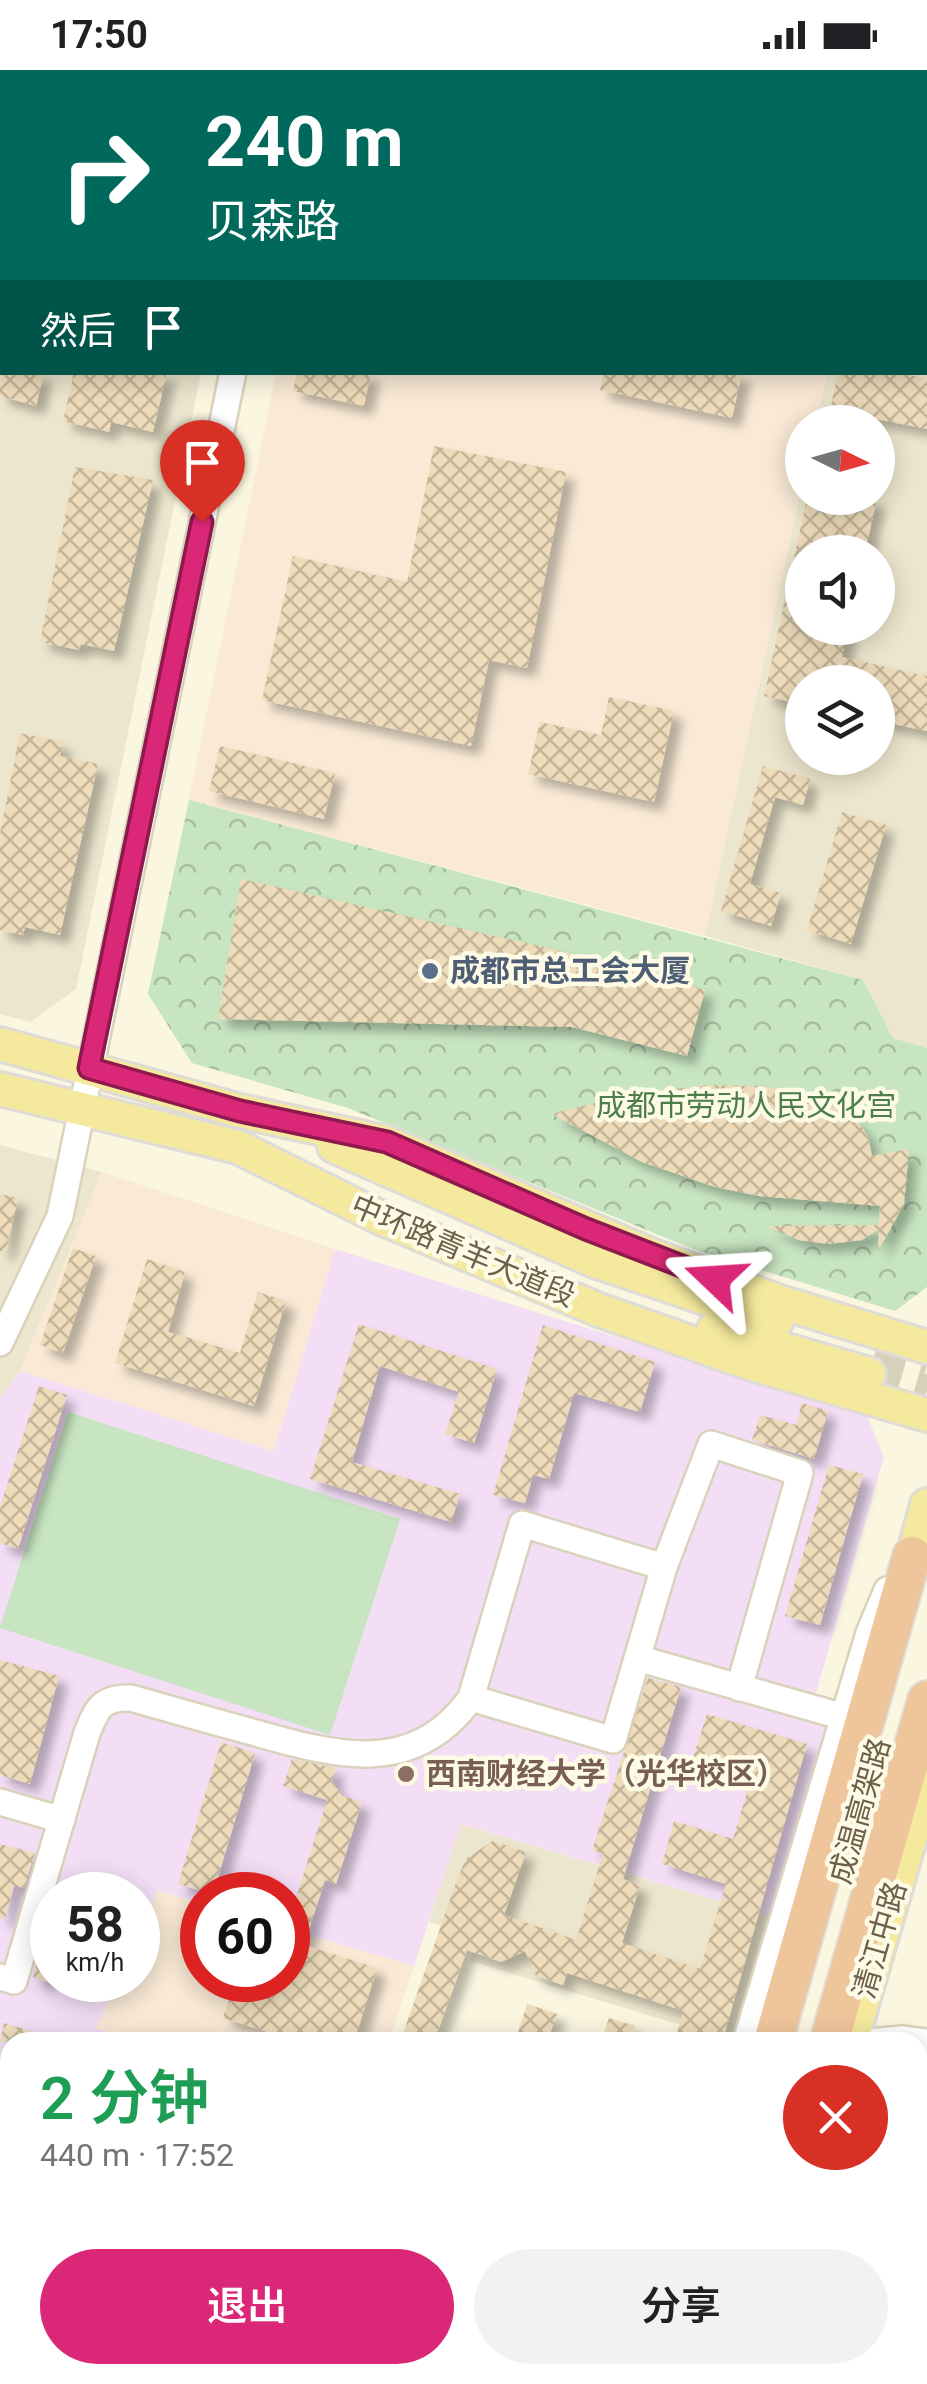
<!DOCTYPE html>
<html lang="zh">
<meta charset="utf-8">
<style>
:root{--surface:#fff;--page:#f2f2f2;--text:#202124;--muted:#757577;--accent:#db2777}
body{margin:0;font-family:Roboto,"Noto Sans SC",sans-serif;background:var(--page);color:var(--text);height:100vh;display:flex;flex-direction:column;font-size:38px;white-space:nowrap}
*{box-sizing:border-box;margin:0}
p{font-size:32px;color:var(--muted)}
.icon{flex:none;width:55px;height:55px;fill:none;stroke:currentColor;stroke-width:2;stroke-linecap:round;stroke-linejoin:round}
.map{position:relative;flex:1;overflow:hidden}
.side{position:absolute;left:0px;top:1962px;width:928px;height:352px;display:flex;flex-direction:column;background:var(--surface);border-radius:30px 30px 0 0;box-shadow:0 5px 25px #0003}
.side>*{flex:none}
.hud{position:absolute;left:0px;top:0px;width:928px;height:305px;box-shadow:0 5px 25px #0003;background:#00695c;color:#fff;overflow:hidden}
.needle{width:65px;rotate:95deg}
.controls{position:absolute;left:785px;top:335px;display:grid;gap:20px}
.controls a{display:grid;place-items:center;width:110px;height:110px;border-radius:50%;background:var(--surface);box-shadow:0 5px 25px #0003;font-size:50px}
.speed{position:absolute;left:30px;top:1802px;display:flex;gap:20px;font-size:50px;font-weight:700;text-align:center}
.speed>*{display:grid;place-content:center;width:130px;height:130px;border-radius:50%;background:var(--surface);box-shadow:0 5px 25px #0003;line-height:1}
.speed small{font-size:25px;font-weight:400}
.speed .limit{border:15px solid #d22;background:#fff;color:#111}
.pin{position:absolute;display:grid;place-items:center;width:85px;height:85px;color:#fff;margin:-102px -42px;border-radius:50% 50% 50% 0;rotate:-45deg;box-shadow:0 0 10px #0007}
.pin .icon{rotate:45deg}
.me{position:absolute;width:110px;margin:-55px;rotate:290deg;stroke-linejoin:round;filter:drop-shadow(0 0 8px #0008)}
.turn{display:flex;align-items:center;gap:35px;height:210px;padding:0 40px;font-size:45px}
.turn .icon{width:130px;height:130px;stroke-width:2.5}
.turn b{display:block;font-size:70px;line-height:85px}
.then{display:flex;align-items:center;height:95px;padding:0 40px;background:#0003;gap:20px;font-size:38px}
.round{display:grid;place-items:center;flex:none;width:105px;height:105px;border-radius:52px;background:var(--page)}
.head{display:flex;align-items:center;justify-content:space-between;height:170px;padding:0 40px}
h1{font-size:60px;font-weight:600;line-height:75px;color:#1e9e55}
.button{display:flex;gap:20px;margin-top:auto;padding:20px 40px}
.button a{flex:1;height:115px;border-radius:60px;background:var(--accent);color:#fff;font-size:40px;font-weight:600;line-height:115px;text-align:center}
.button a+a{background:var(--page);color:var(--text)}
.status{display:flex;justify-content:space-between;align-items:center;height:70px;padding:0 50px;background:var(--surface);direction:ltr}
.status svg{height:28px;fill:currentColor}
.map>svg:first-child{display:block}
</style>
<div class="status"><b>17:50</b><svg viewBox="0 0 49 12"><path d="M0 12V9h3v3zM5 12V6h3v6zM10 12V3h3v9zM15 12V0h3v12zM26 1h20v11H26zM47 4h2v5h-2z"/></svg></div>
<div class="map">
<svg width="927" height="2314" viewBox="0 0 927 2314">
<defs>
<pattern id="forest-crowns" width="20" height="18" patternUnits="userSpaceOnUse" patternTransform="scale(2.5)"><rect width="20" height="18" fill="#c7e5c1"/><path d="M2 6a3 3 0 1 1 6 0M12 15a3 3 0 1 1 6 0" fill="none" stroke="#a6bd9f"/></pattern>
<pattern id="building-cross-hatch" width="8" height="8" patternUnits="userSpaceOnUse" patternTransform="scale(2.5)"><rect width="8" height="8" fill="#eddbba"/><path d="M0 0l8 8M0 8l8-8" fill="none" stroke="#c4b599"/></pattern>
<filter id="shadow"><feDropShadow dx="9" dy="9" stdDeviation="5" flood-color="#0004"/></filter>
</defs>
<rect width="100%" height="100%" fill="#faf6e0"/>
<path fill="#ede6ce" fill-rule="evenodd" d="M0 0H134L2 2V302L201 303 76 919 31 952 0 944Z
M332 0H836L332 2Z
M893 0H927V978L893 968 863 910 705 866 802 414V428H878V352H816L827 303 925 302V2ZM802 482H878V558H802ZM802 612H878V688H802Z
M0 1075 102 1102 20 1301 0 1329Z
M460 1754 770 1846 733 1971 470 1891 477 1867 429 1852Z
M918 2139 927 2142V2314H824L820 2305H918Z"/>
<path fill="#f9e9d5" d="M276 303H827L816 352H802V414L705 866 189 730Z
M102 1102 335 1179 274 1381 20 1301Z
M157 1820 202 1834V1910H288V1859L414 1896 388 1972H140L95 1959 117 1910H138V1864Z"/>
<path fill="#f3def6" d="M335 1179 867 1346 884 1387 809 1647 827 1653 770 1846 461 1754 414 1896 288 1859V1825H202V1834L157 1820 138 1864V1825H52V1910H117L96 1959 140 1972H10V2305H632L630 2314H0V1329L20 1301 274 1381Z"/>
<path fill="#c7e5c1" d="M68 1342 400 1449 330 1665 0 1558Z"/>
<path fill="url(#forest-crowns)" d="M189 730 863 910 893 968 927 978V1217L895 1241 693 1179 348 1038 192 993 148 924Z"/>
<path fill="url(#building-cross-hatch)" filter="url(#shadow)" d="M0 302H44L36 336 0 326Z
M74 302H167L153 362 111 352 109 362 63 351Z
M297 302H371L364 336 293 321Z
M604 302H742L732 348 600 320Z
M838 302H897L927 309V359L830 340Z
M434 376 566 402 527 598 489 590 471 676 262 630 293 486 407 512Z
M75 397 153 410 114 581 81 574 79 580 40 572Z
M807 428H877L865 482H802V558H848L842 587 927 606V661L878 651V612H802V634L764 626Z
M609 627 674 641 654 732 528 704 540 652 601 665Z
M20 663 63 672 60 686 98 694 60 865 25 857 23 865 0 860V763Z
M220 676 335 703 324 749 209 721Z
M763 696 810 709 803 735 775 727 750 814 781 823 771 856 721 841Z
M842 742 886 755 851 874 807 860Z
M241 809 562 881 705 920 687 986 572 957 218 949Z
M707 1015 762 1016 818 1028 857 1051 868 1066 872 1086 909 1079 904 1134 878 1181 879 1159 862 1170 828 1174 799 1170 766 1156 879 1155 880 1136 759 1126 715 1117 642 1092 552 1044 622 1026Z
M0 1124 18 1128 6 1181H0Z
M73 1178 96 1186 63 1283 40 1275Z
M147 1189 185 1202 168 1262 240 1283 258 1222 286 1231 254 1336 115 1293Z
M359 1254 497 1299 474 1373 445 1364 459 1322 380 1296 352 1392 460 1424 451 1452 310 1409Z
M543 1255 655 1292 640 1342 574 1323 549 1409 533 1405 525 1433 493 1425Z
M39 1316 67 1325 18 1479 0 1473V1437Z
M802 1333 828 1341 814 1389 752 1370 760 1345 796 1355Z
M829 1395 863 1404 820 1555 785 1546Z
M0 1590 59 1606 30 1714 0 1705Z
M648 1608 681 1617 623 1809 640 1815 622 1873 700 1899 726 1814 662 1794 674 1751 733 1769 751 1709 692 1691 707 1644 807 1674 725 1962 721 1961 717 1972H674L684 1941 567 1903 563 1915 536 1906 525 1881 501 1892 467 1880 434 1972H400L458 1807 466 1789 492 1771 526 1782 504 1845 576 1870 603 1784 592 1780Z
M221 1672 255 1683 213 1824 178 1814Z
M292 1689 336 1698 332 1711 342 1726 362 1732 336 1814 325 1810 304 1875 377 1898 354 1972H300L223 1948 235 1910H288V1853L327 1730 283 1716Z
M0 1774 35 1783 24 1818 14 1815 5 1849H0Z
M48 1854 52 1855V1894L47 1912 33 1907Z
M527 1934 557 1944 547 1972H515Z
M609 1948 635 1956 630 1972H601Z
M4 1953 57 1969 56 1972H0Z"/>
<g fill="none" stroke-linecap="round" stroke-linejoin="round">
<path stroke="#d7d0ba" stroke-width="32" stroke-dasharray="32 16" stroke-linecap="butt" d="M876 1280 927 1295
M869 1304 927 1321"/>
<defs>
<path id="minor" d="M295 2V0
M0 1273 60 1146 233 302
M664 1497 522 1454 471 1628 613 1670 664 1497 711 1374 800 1403 739 1618
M637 1588 844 1647
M0 1732 62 1750
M0 1907 14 1911 87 1663C97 1638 102 1627 131 1628 173 1640 215 1652 256 1663 337 1686 414 1707 471 1628
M746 1972 869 1563 887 1520
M869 1972 902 1969 927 1972
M918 2003 927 2005
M918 2130 927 2133
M0 2260 10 2263
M162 2305 194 2314
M659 2314 661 2305
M770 2314 772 2305"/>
<path id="major" d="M0 974 240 1041 387 1073 651 1185 783 1233 927 1277
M0 1019 238 1077 381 1148 599 1240 749 1293 927 1345
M334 1076 595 1191 776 1252
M714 1259 869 1304
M907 1508 927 1435
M851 1972 927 1710"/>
<path id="highway" d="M773 1972 912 1486
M829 1972 927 1630
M696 2314 699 2305
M731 2314 734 2305"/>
</defs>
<use href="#minor" stroke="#dad2bb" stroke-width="30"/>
<use href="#major" stroke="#dfdcd7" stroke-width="38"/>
<use href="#highway" stroke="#dfdcd7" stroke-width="42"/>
<use href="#minor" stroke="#fff" stroke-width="25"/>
<use href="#major" stroke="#f4e99d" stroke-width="32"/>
<use href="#highway" stroke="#efc69c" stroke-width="38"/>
</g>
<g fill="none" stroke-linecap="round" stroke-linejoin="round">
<defs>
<path id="route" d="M202 452 89 998 240 1041 387 1072 586 1159 715 1209"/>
</defs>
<use href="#route" stroke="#8e194d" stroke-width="25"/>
<use href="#route" stroke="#db2777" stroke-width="18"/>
</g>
<circle fill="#5c6f8a" stroke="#fdfae6" stroke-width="4" cx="430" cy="901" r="10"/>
<circle fill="#8d6e63" stroke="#fdfae6" stroke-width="4" cx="406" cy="1704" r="10"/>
<g text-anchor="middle" stroke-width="9" stroke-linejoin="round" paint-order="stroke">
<g font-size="30" font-weight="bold" fill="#4e5e75" stroke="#fdfae6" text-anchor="start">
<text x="450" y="911">成都市总工会大厦</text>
</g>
<g font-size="30" fill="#4c7e49" stroke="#fdfae6">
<text x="746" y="1046">成都市劳动人民文化宫</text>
</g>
<g font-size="30" fill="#6e604a" stroke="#fdfae6">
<text transform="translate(463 1181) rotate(23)" y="10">中环路青羊大道段</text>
<text transform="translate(860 1741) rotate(-74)" y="10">成温高架路</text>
<text transform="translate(880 1870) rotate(-74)" y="10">清江中路</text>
</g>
<g font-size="30" font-weight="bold" fill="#785e54" stroke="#fdfae6" text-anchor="start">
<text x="426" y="1714">西南财经大学（光华校区）</text>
</g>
</g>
</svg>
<div class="controls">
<a><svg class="needle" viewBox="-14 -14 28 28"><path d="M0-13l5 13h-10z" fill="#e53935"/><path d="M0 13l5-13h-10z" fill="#757577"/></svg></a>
<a><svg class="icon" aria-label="sound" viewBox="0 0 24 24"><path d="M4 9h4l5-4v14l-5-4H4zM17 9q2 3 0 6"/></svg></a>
<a><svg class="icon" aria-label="layers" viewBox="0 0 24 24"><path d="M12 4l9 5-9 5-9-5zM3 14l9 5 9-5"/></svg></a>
</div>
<div class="speed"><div>58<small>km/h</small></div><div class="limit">60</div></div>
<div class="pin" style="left:202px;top:452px;background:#d93025"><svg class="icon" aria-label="arrive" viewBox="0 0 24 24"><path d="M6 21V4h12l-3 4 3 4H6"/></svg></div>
<svg class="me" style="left:715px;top:1209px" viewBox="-20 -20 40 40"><path d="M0-17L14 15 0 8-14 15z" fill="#db2777" stroke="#fff" stroke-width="4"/></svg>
<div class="hud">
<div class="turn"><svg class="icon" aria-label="right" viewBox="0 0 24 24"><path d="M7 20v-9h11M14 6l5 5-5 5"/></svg><div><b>240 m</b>贝森路</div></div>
<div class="then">然后<svg class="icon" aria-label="arrive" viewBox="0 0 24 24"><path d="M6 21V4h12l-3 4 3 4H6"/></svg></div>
</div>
<section class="side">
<div class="head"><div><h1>2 分钟</h1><p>440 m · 17:52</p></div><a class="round" style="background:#d93025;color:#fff"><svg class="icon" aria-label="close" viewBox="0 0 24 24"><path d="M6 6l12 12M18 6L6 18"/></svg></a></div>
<div class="button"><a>退出</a><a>分享</a></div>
</section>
</div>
